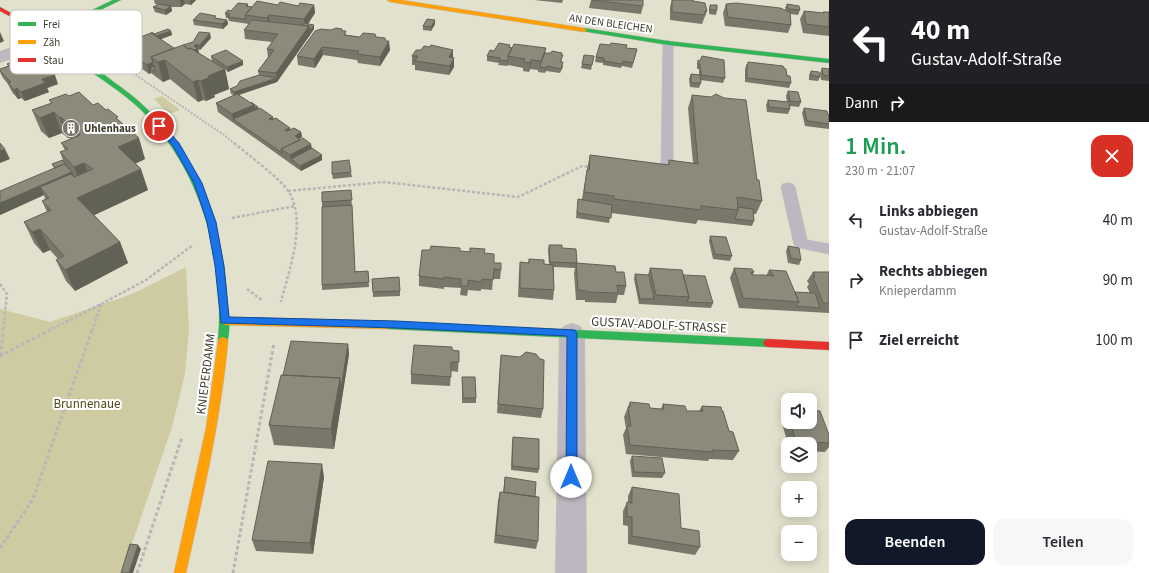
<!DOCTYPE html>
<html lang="de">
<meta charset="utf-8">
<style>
:root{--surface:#fff;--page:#f7f7f7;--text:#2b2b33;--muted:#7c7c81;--accent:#111827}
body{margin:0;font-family:"Source Sans 3",sans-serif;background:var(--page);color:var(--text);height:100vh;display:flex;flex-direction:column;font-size:15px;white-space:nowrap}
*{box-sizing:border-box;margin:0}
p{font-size:13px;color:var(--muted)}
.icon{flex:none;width:22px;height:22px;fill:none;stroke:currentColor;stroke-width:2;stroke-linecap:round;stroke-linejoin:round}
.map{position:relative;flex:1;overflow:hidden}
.details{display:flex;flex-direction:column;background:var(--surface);width:320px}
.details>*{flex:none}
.hud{background:#202124;color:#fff;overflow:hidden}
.controls{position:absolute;left:781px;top:393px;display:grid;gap:8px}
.controls a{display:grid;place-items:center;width:36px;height:36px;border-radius:8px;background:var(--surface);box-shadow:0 2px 10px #0003;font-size:20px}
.pin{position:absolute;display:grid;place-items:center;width:34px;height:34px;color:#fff;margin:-17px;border:2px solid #fff;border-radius:50%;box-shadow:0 1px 4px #0007}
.me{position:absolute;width:44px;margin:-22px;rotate:0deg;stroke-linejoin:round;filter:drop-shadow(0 0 3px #0008)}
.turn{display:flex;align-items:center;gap:14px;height:84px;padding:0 16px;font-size:18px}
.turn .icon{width:52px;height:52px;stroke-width:2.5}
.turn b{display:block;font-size:28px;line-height:34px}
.then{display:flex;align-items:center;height:38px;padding:0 16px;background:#0003;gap:8px;font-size:15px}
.round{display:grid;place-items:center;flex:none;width:42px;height:42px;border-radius:12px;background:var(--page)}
.summary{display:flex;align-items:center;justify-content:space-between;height:68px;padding:0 16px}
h1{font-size:24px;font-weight:600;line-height:30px;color:#1e9e55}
.cta{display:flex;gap:8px;margin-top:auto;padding:8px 16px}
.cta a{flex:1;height:46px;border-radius:12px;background:var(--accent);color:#fff;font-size:16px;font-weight:600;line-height:46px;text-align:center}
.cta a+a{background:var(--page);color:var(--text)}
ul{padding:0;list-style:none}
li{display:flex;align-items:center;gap:12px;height:60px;padding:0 16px}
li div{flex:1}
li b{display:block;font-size:15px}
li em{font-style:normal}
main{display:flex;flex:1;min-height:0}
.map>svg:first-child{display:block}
</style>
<main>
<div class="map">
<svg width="829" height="573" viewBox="0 0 829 573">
<rect width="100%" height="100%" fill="#e2e1cd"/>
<path fill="#cecba2" d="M162 96 180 110 169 114 154 99Z
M186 267 189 330 185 374 172 427 122 573H0V309L50 322 132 294Z"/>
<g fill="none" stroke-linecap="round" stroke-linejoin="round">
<defs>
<path id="lane" d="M668 40 673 43V172L672 175H662L661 172 663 43Z
M788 183 793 184 795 187 807 240 829 244V254L796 247 794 244 781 187 783 184Z"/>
<path id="street" d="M50 32 55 33 57 36 55 39 31 51 0 62V52L21 45Z
M572 324 580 327 584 333 586 573H556L560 333 564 327Z"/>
<path id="fast" d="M113 0H121L71 24 52 37 47 36 67 22Z
M584 28 668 41 829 59V63L668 45 582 31 581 30Z
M83 62C95 66 108 78 118 85 188 134 222 212 227 296 228 308 232 333 226 344H220L218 341C225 257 201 169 140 109 122 92 101 79 81 65V63Z
M387 321 768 339 771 340 773 343 771 346 768 347 387 329 384 328 382 325 384 322Z"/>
<path id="slow" d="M387 0H401L584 28 587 30 584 32 390 2Z
M225 317 387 321 390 322 392 325 390 328 387 329 225 325 222 323 220 321 222 319Z
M223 337 226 338 228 341C221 420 203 496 186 573H174L206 428 218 341 220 338Z"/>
<path id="jam" d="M0 7 52 35 71 53 86 64 81 65 67 55 48 37 0 11Z
M768 339 829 342V350L768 347 765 346 763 343 765 340Z"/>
</defs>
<use href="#lane" stroke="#bfbeaf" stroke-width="1"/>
<use href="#street" stroke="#bfbeaf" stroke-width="2"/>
<use href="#fast" stroke="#bfbeaf" stroke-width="1"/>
<use href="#slow" stroke="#bfbeaf" stroke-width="1"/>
<use href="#jam" stroke="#bfbeaf" stroke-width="1"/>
<path stroke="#b8b5b6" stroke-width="2" stroke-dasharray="2 1.5" stroke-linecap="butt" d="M114 60 123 66
M127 69 224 135 235 144"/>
<path stroke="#b8b5b6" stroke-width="2.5" stroke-dasharray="3 2" stroke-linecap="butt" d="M234 143C248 155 280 178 289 192 307 223 289 270 281 302
M288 191 384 182 518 197 582 166 590 167
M232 218 295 206
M0 284 7 294 3 331
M247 289 262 300
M101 304 146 280 193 245
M48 331 101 304 92 331"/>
<path stroke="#b8b5b6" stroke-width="3" stroke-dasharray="3.5 2.5" stroke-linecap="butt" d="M1 355 3 330
M0 356 50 330
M0 548 33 499 92 330
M137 573 182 437
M233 573 274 343"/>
<use href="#lane" fill="#bdb7c1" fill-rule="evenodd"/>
<use href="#street" fill="#bdb7c1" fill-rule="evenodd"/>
<use href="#fast" fill="#30b455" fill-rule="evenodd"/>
<use href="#slow" fill="#ff9f0a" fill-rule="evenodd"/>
<use href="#jam" fill="#e5322d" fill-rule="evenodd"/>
</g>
<path fill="#78776a" d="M154 0H196L191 5 185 4 181 7H171L172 11 166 15 155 12 153 7 158 4H155Z
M534 0H563L562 3Z
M591 0 643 6 641 14 589 8Z
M672 0 693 1 707 11 702 24 670 20V7Z
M248 4V7H252L278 5 298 6 314 5 315 13 308 24 314 29 277 82 239 95 274 119 290 130 301 132 302 137 299 139 312 148 322 160 301 171 218 112 216 103 234 95 231 94 230 89 259 75 258 71 268 57 267 49 272 42 245 39 244 30 249 24 229 21 228 18H226L225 13Z
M726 4 786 10 785 8 787 4 800 10 798 15 790 14 791 25 788 33 725 26 723 13Z
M710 5 717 10 716 15 709 14V9Z
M804 11 823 13V12H829V36L803 33 800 19Z
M216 18 227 20 228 24 223 29 194 25 193 20Z
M435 20V24L431 31 423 30V26Z
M118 23 137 31 139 38 154 34 171 31 172 35 161 39 173 48 211 38 200 50 198 49 199 53 224 69 212 61 211 56 243 65 228 72 225 69 229 89 214 95 215 97 206 101 203 100 198 102 170 79 163 82 151 73 149 74 127 58 122 46 117 48 103 39 100 30 107 28 106 25Z
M331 30 342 31 347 35 360 37H376L390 50 380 66 358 63 357 60 323 55 315 68 298 65 297 56Z
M510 45V47L512 48H546L545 53H562L561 55H563L561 62 563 67 560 73 546 71 545 73 538 72V70L530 69 529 72 523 71V68L508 65 507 66 498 65 499 63 487 61V56L494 51Z
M626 48 637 49 632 68 622 66 621 68 603 65V63L595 62 596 57Z
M421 50H453V57L454 58V67L449 75 415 70V65H412V56Z
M594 56 591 70 581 68 582 64Z
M698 60 725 78 723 83 700 80 701 83 699 88 690 87 689 79 691 74 699 75V69H697V65Z
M748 62 784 68 791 83 789 88 745 82V69L747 64H748Z
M7 64 58 84 47 88 49 92 25 101 21 98 18 99 12 92 8 84 3 78 0 72V69L8 66Z
M822 68 829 69V81L821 80 820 73Z
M811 71 820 77 818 81 809 80V75Z
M788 91 801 102 799 107 789 106 790 109 788 114 767 112 766 105 768 100 787 102 786 96Z
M692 95 757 180 762 201 756 214H753L754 221 752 226 698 220 696 224 611 213 609 223 576 218 578 199H582L587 169 590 155 668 165 669 160 693 163 688 108Z
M69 96 93 105 119 121 145 159 135 164 148 190 94 215 120 242 128 263 75 291 66 281 56 260 58 259 50 250 43 253 34 243 24 222 47 212 42 201 45 199 44 195 0 215 54 168 52 164 63 160 60 152 65 150 61 143 71 139 69 138H68L62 133 49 138 41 131 32 110 51 103 49 100Z
M804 108 829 117V129L805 126 802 113Z
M351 172 352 177 333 179 332 174Z
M351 190 355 271H368L369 287 322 290V202Z
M710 236 732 256 730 261 713 259 709 241Z
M549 245 562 248 577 263 616 272 626 286 624 295H618L616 303 585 302V300H576L574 273 575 268 554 267V290L553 300 518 297 519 272 520 262 528 263 529 259 544 264 549 265 548 250Z
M788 246 801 260 799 265 788 263 786 251Z
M430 250 460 251 484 253 501 270 500 279H493L492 290 481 289V291L468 290 467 296 460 295 461 288 444 287V289L419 286V276Z
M650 268 683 275 713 303 711 308 639 304 634 279 635 274 648 275Z
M734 268 754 272 753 275 766 276 769 270 795 292 810 293 807 287 809 284 807 281 813 272H829V313L739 308 730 278Z
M372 279 400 291V296L373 297Z
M348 344 349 354 334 449 274 445 269 425 283 375Z
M452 350 459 351 458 372 451 371 450 386 411 384V374Z
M501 355 543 409 541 418 497 413 500 365Z
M462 377 476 398V403H462Z
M630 402 650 408 661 409 663 404 687 411H699L702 406 722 411 729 431 739 451 733 460 709 459 708 461 695 460 626 454 623 435 626 428 624 417Z
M786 411H788V422H810L829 435V447L825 452 810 451V444H788L781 420Z
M513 437 539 469 538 473 511 470 512 442Z
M632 456 665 473 662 478 632 477 630 461Z
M324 477 313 554 256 551 252 540Z
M505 477 535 497 538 541 536 549 494 543 498 501 500 492H503Z
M632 487 681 528 700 547 695 555 628 544V526L623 525V511L627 502H628V496Z"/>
<path fill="#616156" d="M180 0H184L185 4 181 7Z
M190 0H196L191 5Z
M314 5 315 13 305 28 304 19Z
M171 6 172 11 166 15 165 10Z
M269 15 270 24 268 27 267 18Z
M227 20 228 24 223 29 222 24Z
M435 20V24L431 31V27Z
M314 25V29L310 35V30Z
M309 26 310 35 277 82 276 73Z
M137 31 140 40 122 44V46L117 48 114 40Z
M171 31 172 35 156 41 155 37Z
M0 32 4 41 0 43Z
M210 33 211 38 200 50 199 46Z
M389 41 390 50 380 66V57Z
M197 44 199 53 165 60 170 79 163 82 158 62Z
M322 47 323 55 315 68 314 59Z
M453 50V59L449 57Z
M454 58V67L449 75 450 66Z
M531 60 530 69 529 72 530 63Z
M243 61V65L228 72 227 67Z
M153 62 155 71 150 68 151 73 149 74 147 65Z
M225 69 229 89 214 95 215 97 206 101 201 81 208 76Z
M55 75 58 84 47 88 49 92 25 101 21 92 42 79Z
M277 78V82L235 96 234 92Z
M198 80 203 100 198 102 193 82Z
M17 88 21 98 18 99 14 90Z
M254 105 258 107 259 111 233 119 234 124 232 114Z
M54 112 62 133 49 138 40 118Z
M61 117 69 138H68L60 118Z
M273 117 274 122 269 119Z
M290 128 291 133 285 130Z
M301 132 302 137 295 141V136Z
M139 138 145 159 125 168 118 147Z
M311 144 313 153 291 159 290 155Z
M5 149 10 159 0 163V151Z
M322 155V160L301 171 300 166Z
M84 163 93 183 83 188 74 167Z
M141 169 148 190 86 219 77 198Z
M72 172 75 181 40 187 44 195 0 215V203Z
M40 229 50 250 43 253 32 232Z
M120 242 128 263 75 291 65 270Z
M348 344 349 354 334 449 331 429 340 378Z
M322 464 324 477 313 554 310 543Z
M138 545 141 549 133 573H129Z"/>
<path fill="#8b8a7b" stroke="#616156" d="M592 0H643V6Z
M672 0H693V1L705 3 707 11H705V15L672 12Z
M257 1 278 5 280 2 298 6 300 3 314 5 304 19 269 15 267 18 245 15Z
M238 3 248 4 246 6 252 7 245 15 246 19 228 17 230 14 225 13 228 10 231 11Z
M736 3 780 8 790 12 791 25 728 17 726 4Z
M159 4 171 6 165 10 153 7Z
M787 4 799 6 800 10 788 9Z
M710 5H717V10H710Z
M804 11 824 13 823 12H829V27L806 24Z
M200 13 216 16 214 18 227 20 222 24 193 20Z
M427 19 435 20 431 27 423 26Z
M252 20 309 26 276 73 258 71 274 50 267 49 278 34 244 30Z
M304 23 314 25 310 30 309 26 303 25Z
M336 28 342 29V31H346L344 35 360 37 363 33 375 34 376 37 385 38 386 41H389L380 57 357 54 359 51 322 47 314 59 297 56 315 31 321 29 331 30Z
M168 29 171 31 156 36 151 33 152 32 154 34Z
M199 32 210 33 199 46 197 44 194 46 198 49 194 50 190 48 188 49 183 45 193 42Z
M151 33 174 48 151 57 153 62 147 65 124 49 127 48 122 44Z
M499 43 510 45 509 47 512 48 508 56V61L499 60 500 58 487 56 490 50 494 51Z
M611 43 627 45 626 48 637 49 633 63 623 61 622 64 604 61V58L596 57 600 44 610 45Z
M514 44 546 48 541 61 531 60 530 63 524 62 525 59 508 56Z
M183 45 188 49 190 48 225 69 208 76 210 77 201 81 198 80 193 82 165 60 158 62 151 57Z
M431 45 453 50 449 57 454 58 450 66 415 61 418 56H412L416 50H421L424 46 430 47Z
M226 50 243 61 227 67 211 56Z
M552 51 562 53 561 55H563L560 62H563L561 69 547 66 546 68 540 67 541 62 545 53H551Z
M584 55 594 56 592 65 582 64Z
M702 56 724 60 725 78 701 75 700 64H698V60L700 61Z
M32 58 45 70 48 69 55 75 42 79 45 83 21 92 17 88 14 90 8 83 11 82 0 71V69L9 66 7 64 19 59 21 62Z
M748 62 783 66 784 68 786 69 787 76H790L791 83 747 78V64H748Z
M154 66 155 72 150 68Z
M822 68 829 69V76L823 75Z
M811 71 819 72 820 77 811 75Z
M691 74 700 75 701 83H691Z
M259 75 277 78 234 92 230 89 237 86 240 81Z
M788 91 798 92 801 102 790 101Z
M79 92 93 105 98 103 106 110 108 109 118 117 116 118 139 138 118 147 141 169 77 198 120 242 65 270 56 260 64 256 40 229 32 232 24 222 51 210 42 201 49 198 40 187 71 174 74 177 93 169 84 163 74 167 60 152 68 149 61 143 80 135 61 117 60 118 54 112 40 118 32 110 52 103 49 100 66 94 69 96Z
M237 94 254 105 232 114 216 103Z
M716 94 724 98 746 100 757 180H759L762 201 737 197 738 210 701 206V210L614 199V196L584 192 587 170H589L590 155 669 165V160L698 164 692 95 711 97Z
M768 100 789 102 790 109 769 107Z
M251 102 258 107 254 108V105Z
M260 108 273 117 269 119 271 120 276 118 290 128 285 130 287 131 294 128 301 132 295 136 300 140 281 149 282 153 233 119Z
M804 108 827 111 829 117V124L807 121Z
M303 138 311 144 290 155 281 149Z
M0 143 5 149 0 151Z
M312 148 322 155 300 166 291 159Z
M63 160 66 166 64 164 55 168 52 164Z
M349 160 351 172 332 174V162Z
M64 164 72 172 0 203V191Z
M351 190 352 200 322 202V192Z
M578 199 612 205 611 218 577 213Z
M352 205 355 272 368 271 369 282 322 285V207Z
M738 207 753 209 754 221 735 219 738 210Z
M710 236 726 237 732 256 715 254Z
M549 245H562V248L576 249 577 263 550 262Z
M431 246 460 248V251L470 252V248L485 249 484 253 494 254V263H501V270L494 269 493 280 482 279V282L468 280V286H461V279L444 277V279L419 276 422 250H430Z
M788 246 799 248 801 260 791 258Z
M529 259 544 260V264L553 265 554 290 520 288V262L529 263Z
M576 263 615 266 616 272H624L626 286 617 285 618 293 588 292 587 291 578 290Z
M650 268 682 270 689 297 656 295Z
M734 268 752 269 754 272H751L752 275H763L774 276 769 270 786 271 799 302 743 298Z
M813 272H829V303H823L813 277H815Z
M635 274 649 275 654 299H640Z
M683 275 705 276 713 303 687 302 689 297Z
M399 277 400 291 373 292 372 279Z
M795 292 815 293 820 308 796 306 799 302Z
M291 341 348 344 341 389 340 378 283 375Z
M414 345 452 347V350L459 351V362H451V377L411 374Z
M526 352 536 354 540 359 544 360 543 409 498 404 501 355 520 357Z
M281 375 340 378 331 429 269 425Z
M462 377H475L476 398H463Z
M630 402 649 404 650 408 661 409H664L663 404 685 406 687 411H703L702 406 721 407 722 411H723L729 431 733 432 739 451 712 450 713 452 700 451 630 445 627 426H631L628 407H630Z
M810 410 820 411 829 435V443L796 441 790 422H810Z
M513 437 539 439V469L512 466Z
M632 456 662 458 665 473 634 472Z
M268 461 322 464 310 543 252 540Z
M505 477 536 482 535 497 504 492Z
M632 487 679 494 681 528 699 531 700 547 632 536V517H627V502L632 503Z
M500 492 539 497 538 541 496 535Z
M130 544 138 545 129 573H121Z"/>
<path fill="#1a73e8" stroke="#114b97" d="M156 124H162L179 143 202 183 216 222 224 266 229 317 396 321 575 330 577 333V477L575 481 571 482 567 481 566 477 567 336 396 328 221 323 215 266 207 222 194 183 173 146 156 128Z"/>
<defs>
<symbol id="building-disc" viewBox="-11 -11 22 22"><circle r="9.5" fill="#777666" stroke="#fff"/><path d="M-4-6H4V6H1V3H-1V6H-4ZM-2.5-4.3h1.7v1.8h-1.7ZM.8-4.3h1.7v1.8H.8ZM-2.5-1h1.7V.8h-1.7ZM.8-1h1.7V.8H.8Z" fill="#fff"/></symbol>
</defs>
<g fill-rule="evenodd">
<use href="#building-disc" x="61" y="118" width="20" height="20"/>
</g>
<g text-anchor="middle" stroke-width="4" stroke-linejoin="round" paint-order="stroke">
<g font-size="11" fill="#3d3c2e" stroke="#fff">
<text transform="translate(611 23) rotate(8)" y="4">AN DEN BLEICHEN</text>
</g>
<g font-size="11" font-weight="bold" fill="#3d3c2e" stroke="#fff" text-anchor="start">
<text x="84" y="132">Uhlenhaus</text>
</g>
<g font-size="13" fill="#3d3c2e" stroke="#fff">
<text transform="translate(659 324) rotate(3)" y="5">GUSTAV-ADOLF-STRASSE</text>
<text transform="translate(205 374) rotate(-83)" y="5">KNIEPERDAMM</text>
</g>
<g font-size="13" fill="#4d4915" stroke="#fff">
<text x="87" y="408">Brunnenaue</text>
</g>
</g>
<rect x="10" y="10" width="132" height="64" rx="6" fill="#fff" stroke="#c5c4c0" stroke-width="1"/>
<rect x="18" y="22" width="18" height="4" fill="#30b455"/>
<rect x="18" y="40" width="18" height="4" fill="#ff9f0a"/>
<rect x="18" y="58" width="18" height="4" fill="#e5322d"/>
<g font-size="11" fill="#3d3c2e">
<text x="43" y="28">Frei</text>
<text x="43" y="46">Zäh</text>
<text x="43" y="64">Stau</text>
</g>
</svg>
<div class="controls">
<a><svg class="icon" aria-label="sound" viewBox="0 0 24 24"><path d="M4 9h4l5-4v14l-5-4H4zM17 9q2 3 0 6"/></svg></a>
<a><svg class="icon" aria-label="layers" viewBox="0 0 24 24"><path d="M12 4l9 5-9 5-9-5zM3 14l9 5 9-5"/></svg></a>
<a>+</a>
<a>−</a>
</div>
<div class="pin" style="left:159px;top:126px;background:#d93025"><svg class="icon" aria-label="arrive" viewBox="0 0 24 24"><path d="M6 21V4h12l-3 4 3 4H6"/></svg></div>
<svg class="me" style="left:571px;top:477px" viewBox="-20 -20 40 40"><circle r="19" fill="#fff"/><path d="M0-13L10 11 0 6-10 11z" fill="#1a73e8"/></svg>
</div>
<section class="details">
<div class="hud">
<div class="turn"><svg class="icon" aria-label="left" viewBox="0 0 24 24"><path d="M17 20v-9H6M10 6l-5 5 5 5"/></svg><div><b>40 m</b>Gustav-Adolf-Straße</div></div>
<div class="then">Dann<svg class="icon" aria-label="right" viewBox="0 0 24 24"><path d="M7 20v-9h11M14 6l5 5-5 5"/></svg></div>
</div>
<div class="summary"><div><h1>1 Min.</h1><p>230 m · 21:07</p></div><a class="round" style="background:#d93025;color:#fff"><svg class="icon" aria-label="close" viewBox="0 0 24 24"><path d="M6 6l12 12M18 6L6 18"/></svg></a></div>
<ul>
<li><svg class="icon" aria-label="left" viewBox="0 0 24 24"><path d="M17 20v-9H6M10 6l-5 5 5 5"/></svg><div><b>Links abbiegen</b><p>Gustav-Adolf-Straße</p></div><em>40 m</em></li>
<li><svg class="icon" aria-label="right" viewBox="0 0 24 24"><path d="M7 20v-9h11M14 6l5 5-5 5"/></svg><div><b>Rechts abbiegen</b><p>Knieperdamm</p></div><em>90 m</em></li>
<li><svg class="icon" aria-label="arrive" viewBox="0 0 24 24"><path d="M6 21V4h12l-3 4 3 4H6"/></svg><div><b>Ziel erreicht</b></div><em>100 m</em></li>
</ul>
<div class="cta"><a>Beenden</a><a>Teilen</a></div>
</section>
</main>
